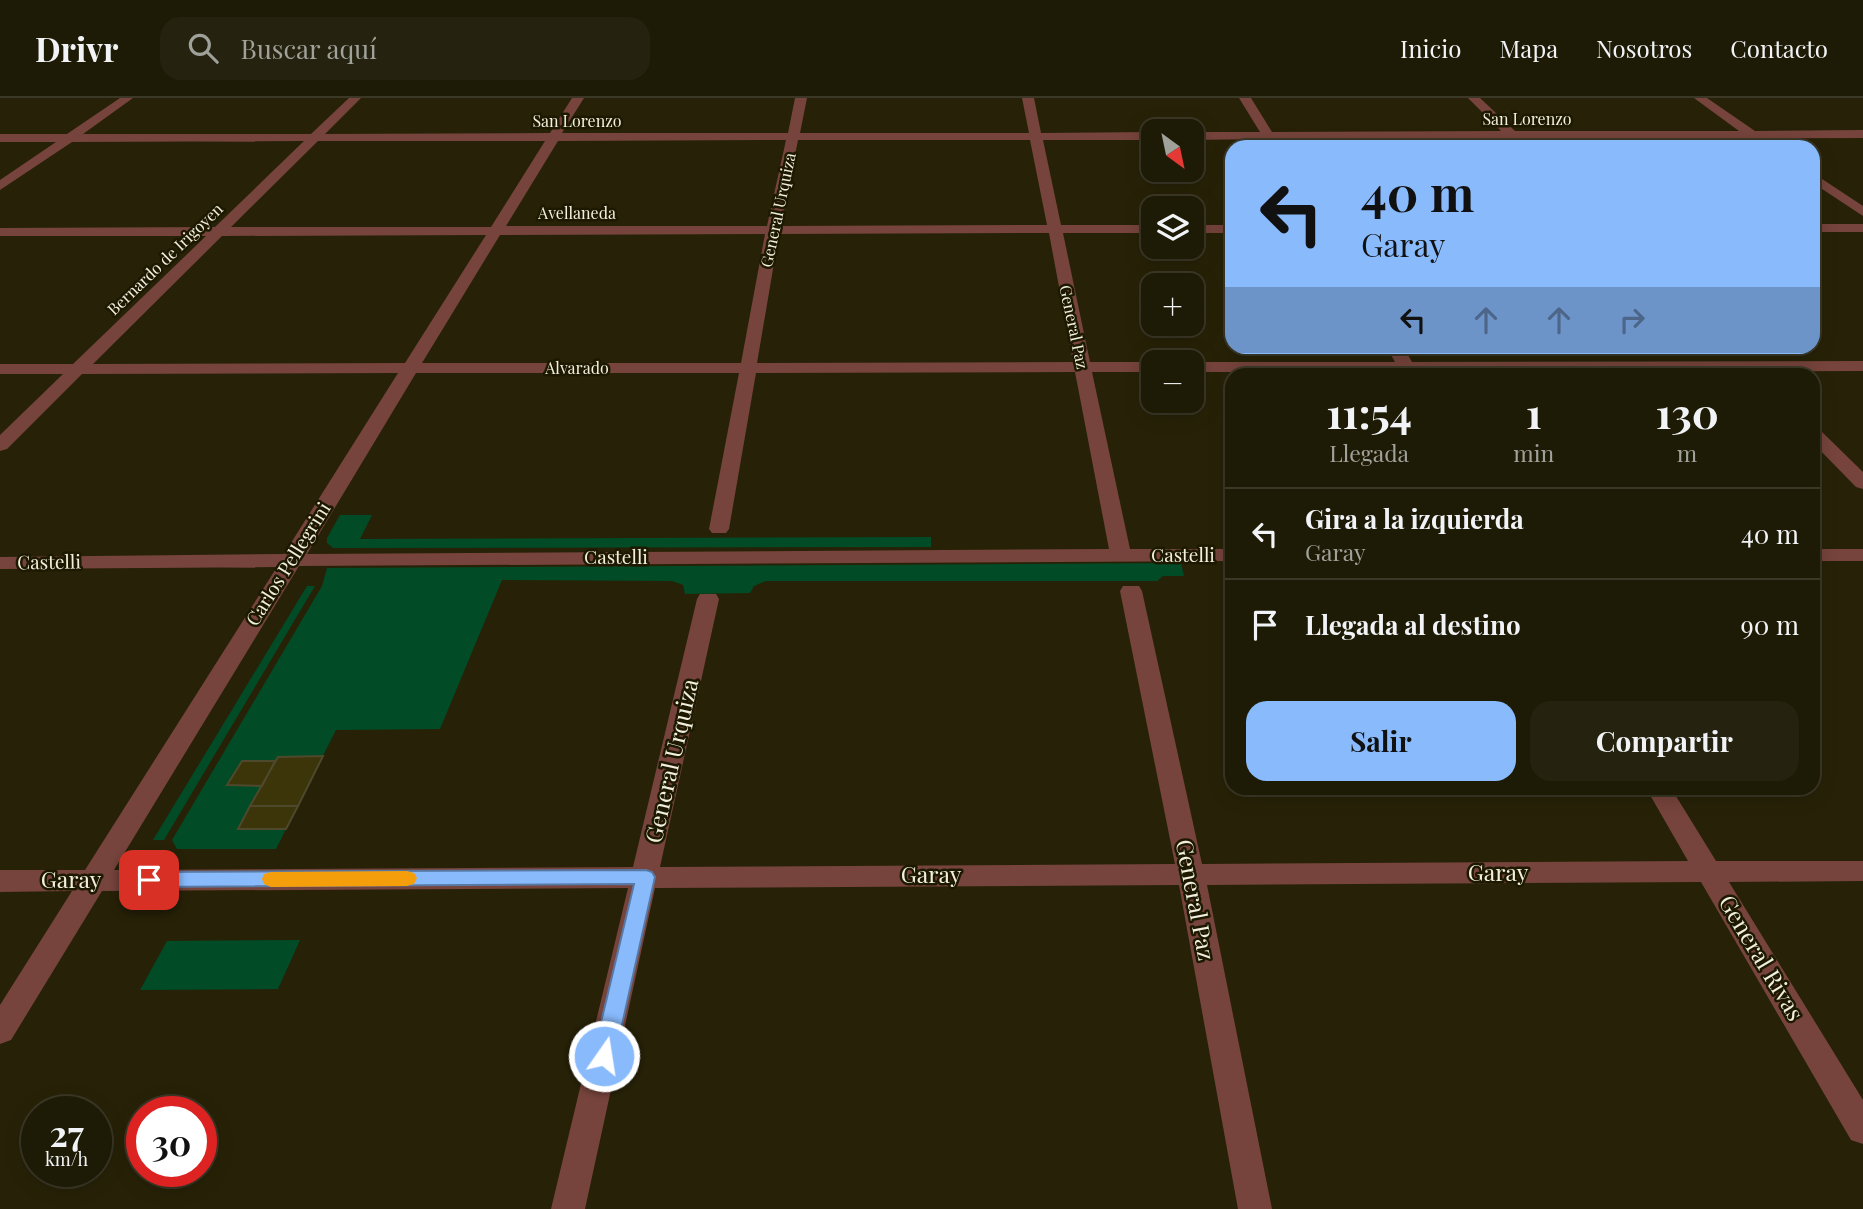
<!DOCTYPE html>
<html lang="es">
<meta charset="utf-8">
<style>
:root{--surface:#1d1a05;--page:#25230f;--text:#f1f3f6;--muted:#a0a19a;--line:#3b3827;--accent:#88bafc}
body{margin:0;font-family:"Playfair Display",serif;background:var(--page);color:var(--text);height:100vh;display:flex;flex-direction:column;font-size:26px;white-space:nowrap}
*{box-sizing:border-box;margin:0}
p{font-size:23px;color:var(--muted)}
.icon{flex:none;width:38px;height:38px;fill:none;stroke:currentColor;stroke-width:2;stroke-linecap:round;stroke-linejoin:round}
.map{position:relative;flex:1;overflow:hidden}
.side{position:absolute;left:1225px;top:270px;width:595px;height:427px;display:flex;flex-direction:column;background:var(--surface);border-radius:21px;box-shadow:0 4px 18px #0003,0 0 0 2px var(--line)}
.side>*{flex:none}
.hud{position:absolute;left:1225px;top:42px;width:595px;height:214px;border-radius:21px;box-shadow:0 4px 18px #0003,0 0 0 2px var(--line);background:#88bafc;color:#111;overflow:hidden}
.needle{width:46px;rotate:147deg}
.fabs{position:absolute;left:1141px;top:21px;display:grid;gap:14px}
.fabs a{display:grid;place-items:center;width:63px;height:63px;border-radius:14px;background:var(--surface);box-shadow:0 4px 18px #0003,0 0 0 2px var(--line);font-size:35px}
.speed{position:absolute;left:21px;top:998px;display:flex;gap:14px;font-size:35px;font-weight:700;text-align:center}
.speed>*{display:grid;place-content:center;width:91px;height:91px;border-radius:50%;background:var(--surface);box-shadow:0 4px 18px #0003,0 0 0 2px var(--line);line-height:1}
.speed small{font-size:18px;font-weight:400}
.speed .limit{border:10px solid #d22;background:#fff;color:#111}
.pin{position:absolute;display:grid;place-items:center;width:60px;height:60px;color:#fff;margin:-30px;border-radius:14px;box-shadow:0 4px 10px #0006}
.me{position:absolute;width:77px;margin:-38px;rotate:13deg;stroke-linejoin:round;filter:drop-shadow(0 0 5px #0008)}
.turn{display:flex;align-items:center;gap:24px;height:147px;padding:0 21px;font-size:32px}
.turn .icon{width:91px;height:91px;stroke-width:2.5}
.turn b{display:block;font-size:49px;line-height:60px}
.lanes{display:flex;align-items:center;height:66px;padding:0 21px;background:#0003;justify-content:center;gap:35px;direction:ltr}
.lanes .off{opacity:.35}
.eta{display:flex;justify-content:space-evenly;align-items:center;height:119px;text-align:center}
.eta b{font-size:42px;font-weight:700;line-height:49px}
.action{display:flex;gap:14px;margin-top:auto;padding:14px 21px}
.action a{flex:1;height:80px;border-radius:21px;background:var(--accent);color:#111;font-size:28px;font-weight:700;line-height:80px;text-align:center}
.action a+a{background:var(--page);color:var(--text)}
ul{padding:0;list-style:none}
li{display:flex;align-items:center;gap:21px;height:91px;padding:0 21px;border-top:2px solid var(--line)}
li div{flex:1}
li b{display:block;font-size:26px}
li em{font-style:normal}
header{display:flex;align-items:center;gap:42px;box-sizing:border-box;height:98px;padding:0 35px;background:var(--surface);border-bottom:2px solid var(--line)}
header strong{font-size:33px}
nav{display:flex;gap:38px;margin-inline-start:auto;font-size:24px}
.search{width:490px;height:63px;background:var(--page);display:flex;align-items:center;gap:18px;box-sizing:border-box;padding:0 24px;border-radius:21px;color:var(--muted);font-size:26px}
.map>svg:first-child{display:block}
</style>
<header>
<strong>Drivr</strong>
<div class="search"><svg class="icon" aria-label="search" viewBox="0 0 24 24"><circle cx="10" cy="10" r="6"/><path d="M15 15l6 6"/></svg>Buscar aquí</div>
<nav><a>Inicio</a><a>Mapa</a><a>Nosotros</a><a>Contacto</a></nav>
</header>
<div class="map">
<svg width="1863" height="1111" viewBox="0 0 1863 1111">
<rect width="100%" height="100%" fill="#272207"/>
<path fill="#014b26" d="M340 417H372L360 441 931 439V449L333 450 327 445V440Z
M1181 465 1184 478H1163L1157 483H766L754 488 750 495 685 496 683 487 672 483 502 482 440 631 336 632 276 751H177L172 742 322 488 327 470Z
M307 488H315L164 742H153Z
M300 842 278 891 140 892 167 843Z"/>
<path fill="#3c350a" stroke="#4e492d" stroke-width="2" d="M323 658 298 708H250L278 659Z
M242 663H275L262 688 227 687Z
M250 708H298L286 731H238Z"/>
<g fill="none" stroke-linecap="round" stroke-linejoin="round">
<path fill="#76443c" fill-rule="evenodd" d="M120 0H133L83 36H311L349 0H361L325 36 550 35 572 0H584L562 35H788L795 0H807L800 35H1029L1022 0H1034L1041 35 1153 34V42H1043L1061 127H1153V135H1063L1090 264H1154L1153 274H1092L1130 451H1232V463L299 468 114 772 633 769 697 501 700 496H716L719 501 660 769 1175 766 1120 493 1123 488H1139L1142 493 1202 766 1688 763 1646 690H1671L1716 763H1863V783L1729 784 1863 1002V1046L1851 1042 1701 784 1207 787 1272 1111H1238L1179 787 655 790 585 1111H551L628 790 102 793 11 942 0 946V907L72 793 0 794V772H85L277 469 0 471V459L284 456 398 275 82 276 7 351 0 353V337L63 276H0V266H73L206 138H0V130L215 129 304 43 72 44 0 92V82L56 44H0V36H67ZM786 42 767 128H506L558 43ZM798 42H1030L1047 127 781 128ZM318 43H545L491 129H231ZM1049 135 1073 264 757 265 779 136ZM765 136 741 265H422L500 137ZM486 137 405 265 93 266 222 138ZM1075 274 1109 451 307 456 416 275H739L709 431 712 435H726L729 431 756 275Z
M1239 0H1251L1272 34 1501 33 1468 0H1480L1515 33H1739L1694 0H1707L1755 33 1863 32V40L1522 41 1521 45 1517 46 1509 41H1276L1279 46 1276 49H1269L1264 41 1192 42V34H1260Z
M1813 75 1863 108V118L1813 85Z
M1813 126H1863V134H1813Z
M1192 127H1232V135H1192Z
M1386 248H1403L1412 264 1863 263V273L1418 274 1419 276H1403L1401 274H1192V264H1395Z
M1813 330 1819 331 1863 374V391L1856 389 1813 345Z
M1813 451H1863V463H1813Z"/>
</g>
<path fill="#88bafc" stroke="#5879a4" stroke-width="2" d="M646 772 652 774 655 779 615 958 612 965 604 967 596 965 593 958 634 786 149 789 142 787 139 782 142 776 149 774Z"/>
<path fill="#f59e0b" d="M407 773 414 775 417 780 414 786 407 788 271 789 264 786 262 781 264 776 271 774Z"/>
<g text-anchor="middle" stroke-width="5" stroke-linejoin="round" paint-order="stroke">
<g font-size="16" fill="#f2efdf" stroke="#1d1900">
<text x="1527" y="27">San Lorenzo</text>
<text x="577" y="29">San Lorenzo</text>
<text transform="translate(778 112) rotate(-78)" y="6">General Urquiza</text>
<text x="577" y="121">Avellaneda</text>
<text transform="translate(165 161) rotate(-44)" y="6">Bernardo de Irigoyen</text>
<text transform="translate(1074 229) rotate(78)" y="6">General Paz</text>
<text x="577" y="276">Alvarado</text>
</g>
<g font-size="19" fill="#f2efdf" stroke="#1d1900">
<text x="1183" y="464">Castelli</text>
<text x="616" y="466">Castelli</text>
<text transform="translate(49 464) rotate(-1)" y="7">Castelli</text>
<text transform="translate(288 466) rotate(-58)" y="7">Carlos Pellegrini</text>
</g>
<g font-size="23" fill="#f2efdf" stroke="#1d1900">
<text transform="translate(672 663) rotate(-77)" y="8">General Urquiza</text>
<text x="1498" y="783">Garay</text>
<text x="931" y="785">Garay</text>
<text x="71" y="790">Garay</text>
<text transform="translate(1195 802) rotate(79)" y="8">General Paz</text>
<text transform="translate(1761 860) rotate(59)" y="8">General Rivas</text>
</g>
</g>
</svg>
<div class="fabs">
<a><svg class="needle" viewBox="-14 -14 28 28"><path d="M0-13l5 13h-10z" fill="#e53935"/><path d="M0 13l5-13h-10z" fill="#a0a19a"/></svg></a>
<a><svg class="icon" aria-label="layers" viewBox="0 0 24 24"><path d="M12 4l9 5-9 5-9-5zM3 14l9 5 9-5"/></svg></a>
<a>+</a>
<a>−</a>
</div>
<div class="speed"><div>27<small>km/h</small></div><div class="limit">30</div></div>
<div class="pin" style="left:149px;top:782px;background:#d93025"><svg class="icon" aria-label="arrive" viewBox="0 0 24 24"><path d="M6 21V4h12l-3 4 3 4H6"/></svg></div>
<svg class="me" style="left:604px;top:958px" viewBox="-20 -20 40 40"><circle r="17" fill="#88bafc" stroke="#fff" stroke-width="3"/><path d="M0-11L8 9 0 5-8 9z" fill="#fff"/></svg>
<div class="hud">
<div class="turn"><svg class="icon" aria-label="left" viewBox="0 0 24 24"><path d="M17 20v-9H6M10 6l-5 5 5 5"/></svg><div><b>40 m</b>Garay</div></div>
<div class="lanes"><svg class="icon" aria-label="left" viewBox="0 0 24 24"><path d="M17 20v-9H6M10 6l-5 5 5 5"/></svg><svg class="icon off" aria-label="ahead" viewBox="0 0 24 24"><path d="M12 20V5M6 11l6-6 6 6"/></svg><svg class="icon off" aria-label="ahead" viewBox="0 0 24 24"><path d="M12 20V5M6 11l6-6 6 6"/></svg><svg class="icon off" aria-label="right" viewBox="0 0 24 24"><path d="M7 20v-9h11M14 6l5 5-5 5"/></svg></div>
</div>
<section class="side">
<div class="eta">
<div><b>11:54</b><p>Llegada</p></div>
<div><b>1</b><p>min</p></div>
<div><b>130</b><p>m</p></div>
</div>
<ul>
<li><svg class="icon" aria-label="left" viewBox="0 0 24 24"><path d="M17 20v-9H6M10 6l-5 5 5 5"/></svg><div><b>Gira a la izquierda</b><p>Garay</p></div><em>40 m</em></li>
<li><svg class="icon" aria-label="arrive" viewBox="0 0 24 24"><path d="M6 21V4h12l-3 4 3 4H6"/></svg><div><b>Llegada al destino</b></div><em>90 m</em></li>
</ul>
<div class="action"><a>Salir</a><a>Compartir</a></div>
</section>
</div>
